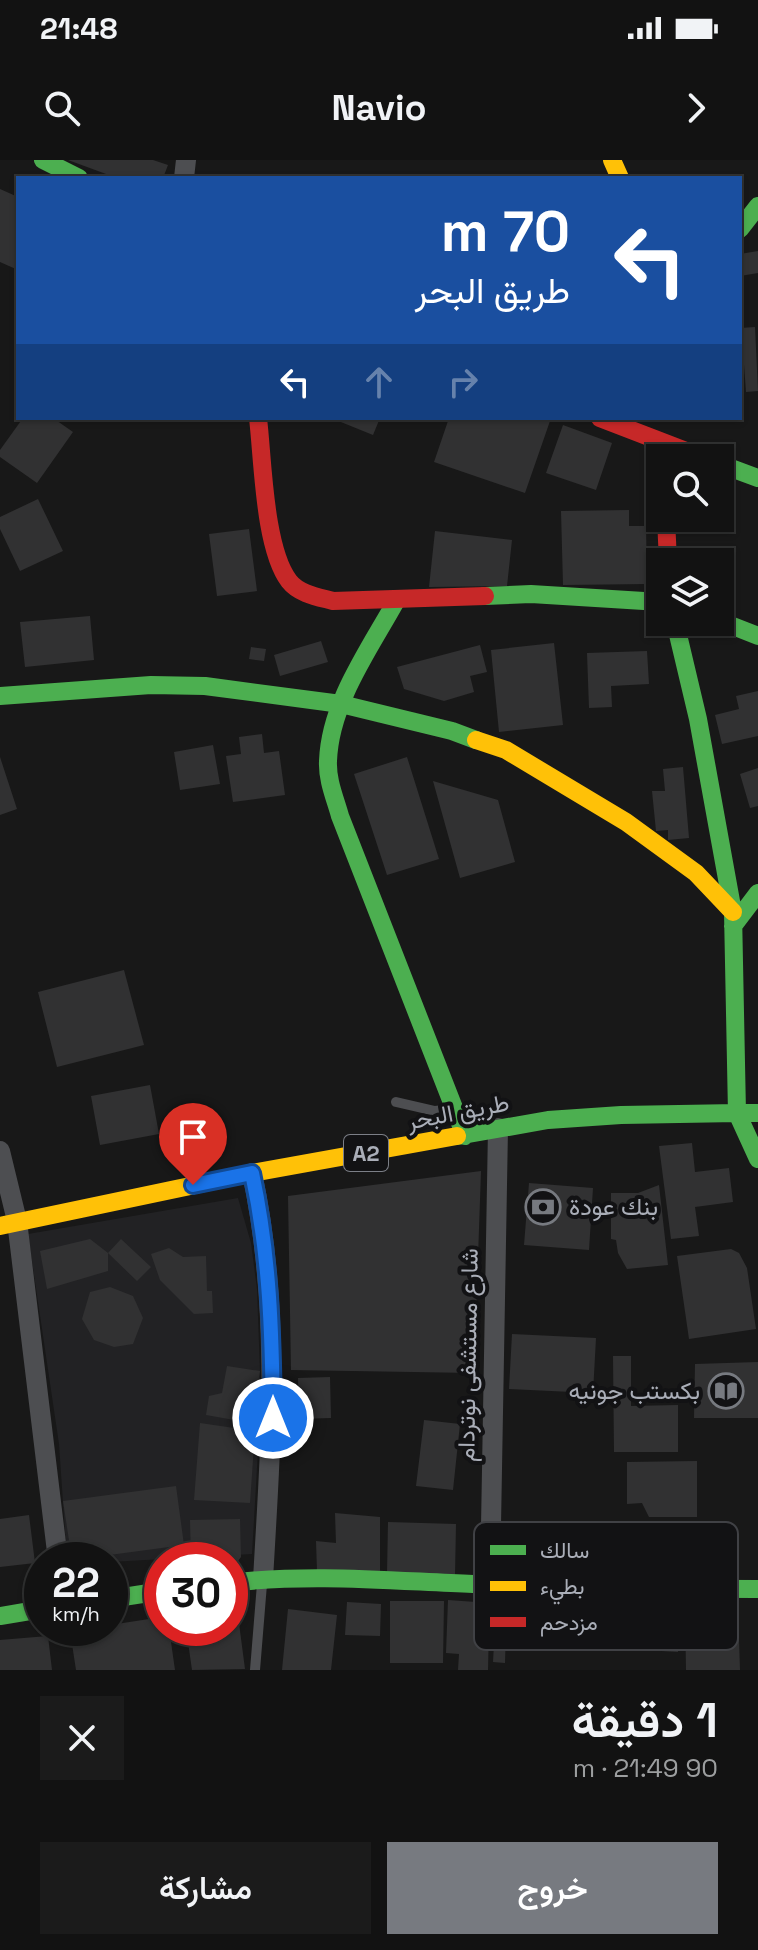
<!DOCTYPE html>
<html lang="ar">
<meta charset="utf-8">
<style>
:root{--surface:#121212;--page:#1b1b1b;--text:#f1f3f6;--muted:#9c9e9f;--line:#313232;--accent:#777a80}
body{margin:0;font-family:"Space Grotesk",Vazirmatn,sans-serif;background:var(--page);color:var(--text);direction:rtl;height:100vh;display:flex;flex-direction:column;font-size:30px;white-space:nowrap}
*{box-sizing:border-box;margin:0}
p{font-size:26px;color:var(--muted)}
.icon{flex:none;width:44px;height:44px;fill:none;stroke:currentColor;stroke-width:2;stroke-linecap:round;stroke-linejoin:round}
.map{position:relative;height:1510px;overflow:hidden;direction:ltr}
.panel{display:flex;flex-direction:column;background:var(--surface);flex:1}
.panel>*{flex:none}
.banner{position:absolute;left:16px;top:16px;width:726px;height:244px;border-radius:0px;box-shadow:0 2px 6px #0004,0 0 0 2px var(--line);direction:rtl;background:#1a4fa0;color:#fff;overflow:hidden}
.controls{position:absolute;left:646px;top:284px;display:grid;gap:16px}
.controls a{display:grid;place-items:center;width:88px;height:88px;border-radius:0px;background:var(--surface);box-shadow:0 2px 6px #0004,0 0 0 2px var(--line);font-size:40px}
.speed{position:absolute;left:24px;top:1382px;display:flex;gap:16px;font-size:40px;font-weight:700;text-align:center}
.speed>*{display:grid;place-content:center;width:104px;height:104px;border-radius:50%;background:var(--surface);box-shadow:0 2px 6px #0004,0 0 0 2px var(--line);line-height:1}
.speed small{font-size:20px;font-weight:400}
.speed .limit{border:12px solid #d22;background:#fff;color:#111}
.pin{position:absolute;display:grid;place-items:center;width:68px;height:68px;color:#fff;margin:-82px -34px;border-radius:50% 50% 50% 0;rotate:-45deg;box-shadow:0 0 8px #0007}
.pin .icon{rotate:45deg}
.me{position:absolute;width:88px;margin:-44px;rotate:0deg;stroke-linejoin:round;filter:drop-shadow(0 0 6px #0008)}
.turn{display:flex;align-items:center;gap:28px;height:168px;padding:0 40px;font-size:36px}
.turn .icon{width:104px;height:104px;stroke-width:2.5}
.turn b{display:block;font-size:56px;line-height:68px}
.lanes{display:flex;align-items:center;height:76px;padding:0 40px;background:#0003;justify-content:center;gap:40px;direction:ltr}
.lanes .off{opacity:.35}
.round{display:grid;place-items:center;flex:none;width:84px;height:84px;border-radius:0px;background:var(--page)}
.head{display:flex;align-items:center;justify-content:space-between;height:136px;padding:0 40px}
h1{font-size:48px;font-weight:600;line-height:60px}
.cta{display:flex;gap:16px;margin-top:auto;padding:16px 40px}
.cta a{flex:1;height:92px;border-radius:0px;background:var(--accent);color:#fff;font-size:32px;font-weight:600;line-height:92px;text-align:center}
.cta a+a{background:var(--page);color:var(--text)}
.status{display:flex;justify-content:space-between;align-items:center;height:56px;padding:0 40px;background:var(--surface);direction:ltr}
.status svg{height:22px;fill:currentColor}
header{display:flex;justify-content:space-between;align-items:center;height:104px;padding:0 40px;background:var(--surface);font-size:36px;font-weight:600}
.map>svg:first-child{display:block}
</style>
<div class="status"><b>21:48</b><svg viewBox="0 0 49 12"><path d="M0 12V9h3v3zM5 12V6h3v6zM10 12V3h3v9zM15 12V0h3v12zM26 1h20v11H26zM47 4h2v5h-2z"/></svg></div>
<header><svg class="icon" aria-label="forward" viewBox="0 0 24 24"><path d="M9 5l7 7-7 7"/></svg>Navio<svg class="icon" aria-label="search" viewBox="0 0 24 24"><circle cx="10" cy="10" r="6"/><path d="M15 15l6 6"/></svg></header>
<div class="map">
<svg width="758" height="1510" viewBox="0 0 758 1510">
<rect width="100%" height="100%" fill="#181818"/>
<path fill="#222224" d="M238 1038 251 1083 257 1129 261 1239 252 1394 110 1402 67 1400 59 1284 28 1074Z"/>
<path fill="#313132" d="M68 0H153L168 5 163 18H117Z
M0 29 18 37V80L14 89 18 96V110L0 102Z
M758 91V113L740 116V94Z
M755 167 758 231 746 232 744 205H740V168Z
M23 258H53L73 272 37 323 0 297V290Z
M331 258H380L373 275Z
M449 258H541L550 261 525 333 434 302Z
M563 265 612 283 596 330 546 313Z
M38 339 63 391 20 411 0 369V357Z
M629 350V366H646L647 424 563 425 561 351Z
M249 369 257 431 217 436 209 374Z
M435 371 512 380 507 426 429 427Z
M90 456 94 500 25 507 20 462Z
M321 481 328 502 280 516 274 495Z
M554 483 563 565 499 572 491 490Z
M480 485 487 512 470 516 474 532 444 541 404 529 397 507Z
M251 487 266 489 264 501 249 499Z
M647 491 649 524 611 526 612 547 589 548 587 493Z
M758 531V576L722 584 715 555 739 549 736 536Z
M262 574 264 593 279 591 285 635 233 642 226 596 241 594 239 577Z
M213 585 220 624 180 630 174 592Z
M0 597 17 649 0 655Z
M407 597 439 699 387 715 354 614Z
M683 607 689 678 668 680V670L656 671 652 631H665L663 609Z
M758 608V646L750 648 740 614Z
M433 621 498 640 515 702 460 718Z
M124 810 144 885 57 907 38 832Z
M150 925 159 974 100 985 91 936Z
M692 983 695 1012 729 1008 733 1042 695 1047 699 1076 671 1079 659 986Z
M481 1011 474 1213 291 1210 288 1036Z
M529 1023 593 1028 589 1090 524 1085Z
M659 1025 668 1105 627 1109 618 1093 616 1080 611 1079V1033H638Z
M90 1079 108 1093V1111L47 1129 40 1091Z
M121 1079 151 1107 137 1121 108 1093Z
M169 1088 183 1097 206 1096 207 1131H212L213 1153 194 1154 160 1120 151 1094Z
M731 1089 739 1093 747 1108 756 1169 689 1179 677 1096Z
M110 1127 133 1136 143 1158 133 1184 114 1187 94 1180 82 1159 90 1132Z
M512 1174 596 1178 593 1233 509 1229Z
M613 1196H631V1246L678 1245V1292H614Z
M758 1202V1258H694L695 1204Z
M227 1206 260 1211 251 1263 206 1255 209 1236 222 1233Z
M330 1217 331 1258 299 1259 298 1218Z
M424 1260 460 1264 453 1330 416 1326Z
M200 1263 255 1271 250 1343 194 1340Z
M697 1301V1357H649L642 1343 627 1344V1302Z
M176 1326 184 1385 72 1400 63 1341Z
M335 1353 380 1357V1413L317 1411 316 1381 336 1383Z
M29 1355 35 1403 0 1407V1359Z
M240 1359 241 1397 233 1408H230V1400H191L190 1360Z
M388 1362 456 1364 455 1415 387 1414Z
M448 1440 476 1442 475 1467H489L488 1510H458L459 1494 446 1493Z
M390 1441H444L443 1503H390Z
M347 1442 381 1444 380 1476 345 1475Z
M530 1443 603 1446 602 1491 529 1488Z
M630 1444 680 1447 678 1492 628 1489Z
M237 1448 245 1509 192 1510 186 1468H230V1449Z
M288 1449 337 1455 331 1510H282Z
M738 1449 740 1510H686L685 1450Z
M162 1457V1468H169L175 1510H76L70 1471 110 1468V1465Z
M495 1466 506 1467 505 1503 493 1502Z
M48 1476 52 1510H0V1480Z"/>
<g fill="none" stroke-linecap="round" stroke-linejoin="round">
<path stroke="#4d4e51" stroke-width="10" d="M396 942 435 951 453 949
M255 1510 262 1424"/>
<path stroke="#4d4e51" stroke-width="20" d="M184 18 186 0
M0 991 17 1061 58 1400
M252 1013C281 1148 271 1282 263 1419
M490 1423 498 968"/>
<path stroke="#4caf50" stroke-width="18" d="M43 0 79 18
M740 69 758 46
M720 304 758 318
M485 436 531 434 660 442
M396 441C369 490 330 543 328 601 327 620 335 638 340 656L465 976
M720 461 758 476
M675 462 698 559 733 752 737 953H758
M0 536 151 525 205 526 341 544 452 571 476 580
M733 766 758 733
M457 976 548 960 621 955 737 953 758 999
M230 1423C310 1413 392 1421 473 1424 568 1428 663 1429 758 1429
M110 1439 162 1431
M0 1456 42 1449"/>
<path stroke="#ffc107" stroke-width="18" d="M612 0 620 18
M476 580 506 590 626 662 696 713 733 752
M0 1066 252 1013 457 976"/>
<path stroke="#c62828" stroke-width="18" d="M258 258C263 300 264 388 289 421 299 434 318 437 333 441L485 436
M600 258 704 298
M666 358 668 402"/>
</g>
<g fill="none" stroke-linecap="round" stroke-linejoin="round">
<defs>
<path id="route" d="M193 1025 252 1013C270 1097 272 1173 273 1258"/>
</defs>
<use href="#route" stroke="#114b97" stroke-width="20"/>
<use href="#route" stroke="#1a73e8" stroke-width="14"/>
</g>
<defs>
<symbol id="bank-ring" viewBox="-11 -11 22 22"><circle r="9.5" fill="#121214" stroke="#777a80" stroke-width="1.5"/><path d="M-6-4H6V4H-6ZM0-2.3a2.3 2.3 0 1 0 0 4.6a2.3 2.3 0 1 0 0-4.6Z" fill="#777a80"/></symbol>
<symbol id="library-ring" viewBox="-11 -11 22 22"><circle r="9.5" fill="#121214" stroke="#777a80" stroke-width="1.5"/><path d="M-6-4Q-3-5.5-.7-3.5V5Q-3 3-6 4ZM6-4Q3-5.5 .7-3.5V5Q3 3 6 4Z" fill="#777a80"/></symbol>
</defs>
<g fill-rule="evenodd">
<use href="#bank-ring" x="523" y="1027" width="40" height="40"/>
<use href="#library-ring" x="706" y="1211" width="40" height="40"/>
</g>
<g text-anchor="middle" stroke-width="8" stroke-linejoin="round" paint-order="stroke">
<rect fill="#121214" stroke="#7c7f87" stroke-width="2" x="344" y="975" width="44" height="36" rx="6"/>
<g font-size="22" font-weight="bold" fill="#aaaeb8">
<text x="366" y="1001">A2</text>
</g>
<g font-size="24" fill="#aaaeb8" stroke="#121214">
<text transform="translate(458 952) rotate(-11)" y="8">طريق البحر</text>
<text transform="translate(468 1195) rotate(-89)" y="8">شارع مستشفى نوتردام</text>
</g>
<g font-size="24" fill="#aaaeb8" stroke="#121214" text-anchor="start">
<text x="569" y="1055">بنك عودة</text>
<text x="700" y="1239" text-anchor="end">بكستب جونيه</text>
</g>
</g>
<rect x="474" y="1362" width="264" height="128" rx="12" fill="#121214" stroke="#404145" stroke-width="2"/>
<rect x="490" y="1385" width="36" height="10" fill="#4caf50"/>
<rect x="490" y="1421" width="36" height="10" fill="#ffc107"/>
<rect x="490" y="1457" width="36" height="10" fill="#c62828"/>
<g font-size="22" fill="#aaaeb8">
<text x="540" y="1398">سالك</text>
<text x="540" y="1434">بطيء</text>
<text x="540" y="1470">مزدحم</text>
</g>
</svg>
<div class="controls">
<a><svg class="icon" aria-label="search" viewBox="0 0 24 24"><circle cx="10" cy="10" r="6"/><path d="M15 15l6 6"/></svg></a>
<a><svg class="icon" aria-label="layers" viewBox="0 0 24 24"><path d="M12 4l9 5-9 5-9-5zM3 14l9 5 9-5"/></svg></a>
</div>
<div class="speed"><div>22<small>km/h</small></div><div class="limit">30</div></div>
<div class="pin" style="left:193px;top:1025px;background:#d93025"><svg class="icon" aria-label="arrive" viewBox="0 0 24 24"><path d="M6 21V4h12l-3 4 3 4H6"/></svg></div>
<svg class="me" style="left:273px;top:1258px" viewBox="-20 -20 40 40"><circle r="17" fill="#1a73e8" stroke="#fff" stroke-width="3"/><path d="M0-11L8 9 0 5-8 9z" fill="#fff"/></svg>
<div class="banner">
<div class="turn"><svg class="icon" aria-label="left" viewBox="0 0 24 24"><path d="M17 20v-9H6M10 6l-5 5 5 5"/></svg><div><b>70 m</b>طريق البحر</div></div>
<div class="lanes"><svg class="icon" aria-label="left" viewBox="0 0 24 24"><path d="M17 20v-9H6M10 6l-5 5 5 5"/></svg><svg class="icon off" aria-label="ahead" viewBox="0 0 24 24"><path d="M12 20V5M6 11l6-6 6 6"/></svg><svg class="icon off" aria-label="right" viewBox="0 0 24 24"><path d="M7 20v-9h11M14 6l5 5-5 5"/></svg></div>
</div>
</div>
<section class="panel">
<div class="head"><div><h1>1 دقيقة</h1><p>90 m · 21:49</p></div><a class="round"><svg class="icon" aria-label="close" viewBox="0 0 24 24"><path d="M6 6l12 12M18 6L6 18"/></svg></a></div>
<div class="cta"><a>خروج</a><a>مشاركة</a></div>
</section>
